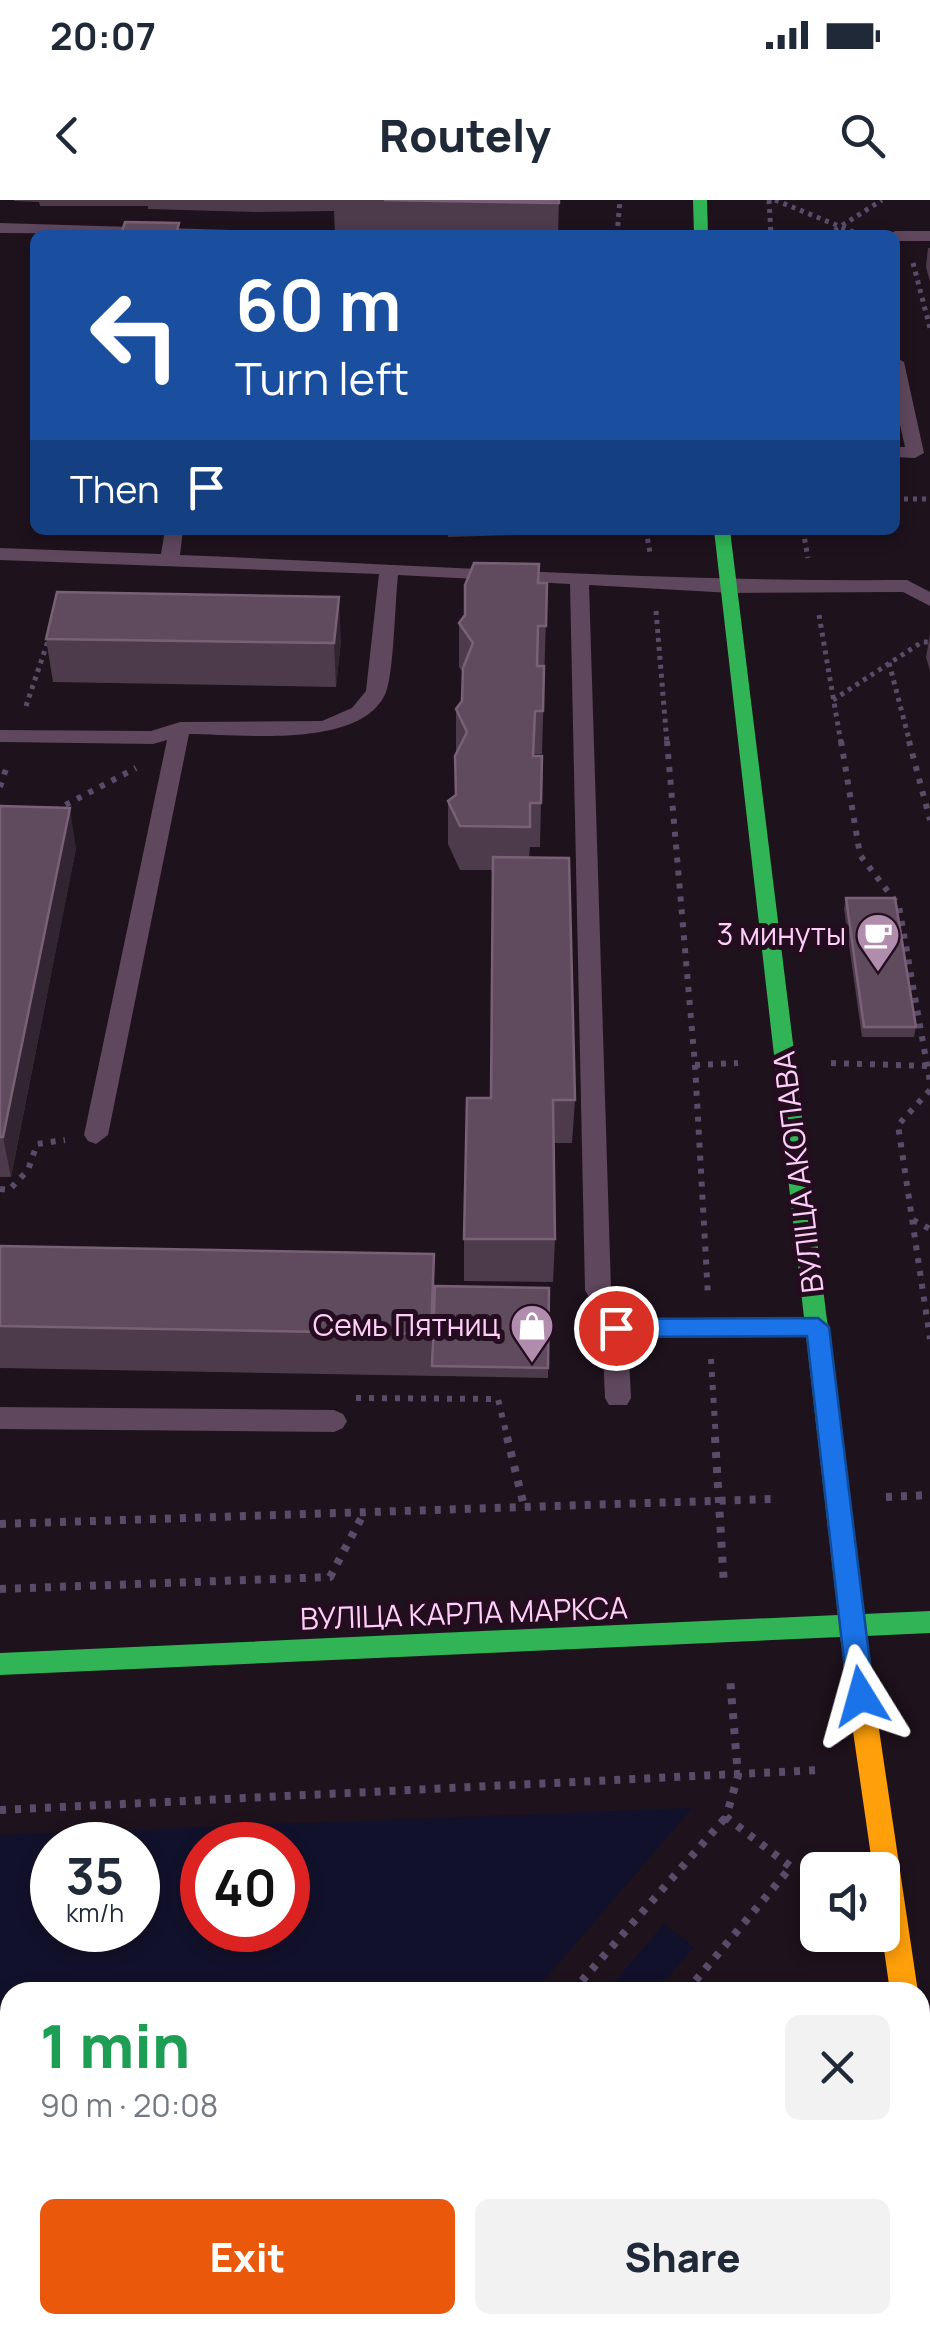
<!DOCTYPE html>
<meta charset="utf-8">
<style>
:root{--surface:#fff;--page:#f2f2f3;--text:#1f2937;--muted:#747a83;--accent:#ea580c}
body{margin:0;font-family:Manrope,sans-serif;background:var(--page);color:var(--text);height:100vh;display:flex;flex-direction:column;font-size:38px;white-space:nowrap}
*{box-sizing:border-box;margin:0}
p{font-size:32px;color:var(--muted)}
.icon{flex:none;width:55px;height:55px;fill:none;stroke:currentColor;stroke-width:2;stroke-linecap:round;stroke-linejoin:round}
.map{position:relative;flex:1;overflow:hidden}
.drawer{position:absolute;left:0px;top:1782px;width:930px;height:352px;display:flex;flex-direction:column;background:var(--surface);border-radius:30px 30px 0 0;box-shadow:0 5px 15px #0003}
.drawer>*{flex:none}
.hud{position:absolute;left:30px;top:30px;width:870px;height:305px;border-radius:15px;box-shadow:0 5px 15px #0003;background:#1a4fa0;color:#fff;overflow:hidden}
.fabs{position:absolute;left:800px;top:1652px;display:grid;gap:20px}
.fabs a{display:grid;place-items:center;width:100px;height:100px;border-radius:15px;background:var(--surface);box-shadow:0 5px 15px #0003;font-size:50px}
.speed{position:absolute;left:30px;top:1622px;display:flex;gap:20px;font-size:50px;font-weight:700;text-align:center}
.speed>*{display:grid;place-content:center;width:130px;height:130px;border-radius:50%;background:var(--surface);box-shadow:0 5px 15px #0003;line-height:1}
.speed small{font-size:25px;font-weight:400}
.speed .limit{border:15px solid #d22;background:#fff;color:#111}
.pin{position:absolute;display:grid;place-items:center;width:85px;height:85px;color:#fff;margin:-42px;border:5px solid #fff;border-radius:50%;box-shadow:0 2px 10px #0007}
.me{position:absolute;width:110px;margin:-55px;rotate:352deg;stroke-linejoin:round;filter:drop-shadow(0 0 8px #0008)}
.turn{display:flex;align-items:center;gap:35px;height:210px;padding:0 40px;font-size:45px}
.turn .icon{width:130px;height:130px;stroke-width:2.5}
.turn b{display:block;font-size:70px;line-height:85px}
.then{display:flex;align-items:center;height:95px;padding:0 40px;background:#0003;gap:20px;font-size:38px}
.round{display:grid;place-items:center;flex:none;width:105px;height:105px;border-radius:15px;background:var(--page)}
.head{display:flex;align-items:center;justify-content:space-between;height:170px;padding:0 40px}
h1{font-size:60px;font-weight:800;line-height:75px;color:#1e9e55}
.primary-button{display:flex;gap:20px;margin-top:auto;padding:20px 40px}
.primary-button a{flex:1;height:115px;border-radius:15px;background:var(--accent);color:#fff;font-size:40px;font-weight:800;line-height:115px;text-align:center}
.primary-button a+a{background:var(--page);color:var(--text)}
.status{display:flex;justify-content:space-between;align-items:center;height:70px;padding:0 50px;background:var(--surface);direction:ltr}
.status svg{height:28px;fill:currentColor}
header{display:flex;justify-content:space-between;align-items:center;height:130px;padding:0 40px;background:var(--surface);font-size:45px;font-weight:800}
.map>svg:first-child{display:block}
</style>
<div class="status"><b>20:07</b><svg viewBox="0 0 49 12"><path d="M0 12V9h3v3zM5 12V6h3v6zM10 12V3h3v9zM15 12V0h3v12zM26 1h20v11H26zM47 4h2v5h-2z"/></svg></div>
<header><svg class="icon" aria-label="back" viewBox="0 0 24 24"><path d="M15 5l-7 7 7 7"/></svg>Routely<svg class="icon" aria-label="search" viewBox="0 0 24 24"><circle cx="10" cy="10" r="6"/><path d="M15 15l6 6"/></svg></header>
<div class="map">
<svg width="930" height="2133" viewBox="0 0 930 2133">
<rect width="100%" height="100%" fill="#1e121c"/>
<path fill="#12112b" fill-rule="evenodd" d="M692 1608 534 1792H10V2035L0 2032V1635ZM138 1645V1730H52V1645ZM202 1645H288V1730H202Z
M664 1724 694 1747 655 1792H606Z
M0 2094 10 2098V2125H80L101 2133H0Z
M456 2125H604L605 2133H449Z"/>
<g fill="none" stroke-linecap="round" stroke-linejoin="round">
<path stroke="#5a4b69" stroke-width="5" stroke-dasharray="4 5" stroke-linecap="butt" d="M769 0 771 35
M775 0 861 35
M617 35 620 0
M827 35 882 0
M913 63 930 128
M895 299H930
M646 330 650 353
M803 330 808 358
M656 411 667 543
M819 415 841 543
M889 463 910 543
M833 500 922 442H930
M26 506 49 438"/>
<path stroke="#5a4b69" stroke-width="6" stroke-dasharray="5 8" stroke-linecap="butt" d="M667 541 695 865 708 1096
M841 541 860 655 899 706 930 882
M909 541 930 620
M0 587 7 566
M54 611 136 568
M831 863 928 866
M695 865 738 863
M930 890 898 925 930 1139
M0 989 9 990 28 970 37 944 65 940
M913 1020 930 1029
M711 1159 716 1240
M356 1198 498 1199 508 1240"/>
<path stroke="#5a4b69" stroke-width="8" stroke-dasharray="6 9" stroke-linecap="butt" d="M507 1237 524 1306
M715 1237 724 1386
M886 1297 930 1295
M0 1324 771 1299
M0 1389 330 1377 364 1313
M0 1610 819 1570
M572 1792 726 1617
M686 1792 791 1667 726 1617 738 1576 730 1478
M0 2060 10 2064
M142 2125 156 2133
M275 2133 282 2125
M399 2133 406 2125"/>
<path fill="#5f475d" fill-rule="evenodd" d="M0 23 231 30 239 35 0 33Z
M895 31H930V41H895V35H888Z
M895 157 904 162 924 253 915 258 895 257V247H905L895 202Z
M165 330H183L180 355C424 365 663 382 907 380L930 392V406L903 392 732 393 589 385 611 1090 607 1097H589L585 1090 570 384 398 375C395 401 394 472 386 492 363 550 239 534 189 534L108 935 96 944 88 941 84 935 167 540 153 544 0 542V530L151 531 180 522 322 521 352 508 366 491 379 374 0 360V348L161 354Z
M817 1117 826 1120 830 1127 826 1134 817 1137 628 1138 631 1198 627 1205H609L605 1198 602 1128 606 1121Z
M0 1207 334 1210 343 1214 347 1221 343 1228 334 1232 0 1229Z
M930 2024V2058L920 2059V2025Z
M686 2125H720L721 2133H687Z"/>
<path fill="#5f475d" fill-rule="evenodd" d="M920 1872 930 1876V2006L920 2001Z"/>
<path fill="#30b455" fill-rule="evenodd" d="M693 0H707L708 35H694Z
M714 330H730L863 1414 930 1411V1433L866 1436 869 1462 865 1470 856 1473 847 1470 840 1437 0 1475V1453L838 1415Z"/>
<path fill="#ff9f0a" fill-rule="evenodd" d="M856 1451 865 1454 869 1462 918 1792H890L882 1735V1670H873L843 1462 847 1454Z"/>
</g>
<path fill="#4d3b4b" d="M14 0H559L558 35H335L334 11 255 12 148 9V6H40L39 2 14 1Z
M928 48H930V82L926 67Z
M322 330H547V334L448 337V333L322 334Z
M538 383H547L542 554H534V556H542L540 647H530L529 657 575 900 572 943H554L555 1039 553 1082 464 1081V1039L491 898 493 670H460L448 644V601L456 595V509L462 501V471L459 467V423L465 415Z
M930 434V471L926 457Z
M46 439 341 440 336 487 53 482Z
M0 606 76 648 11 977H0Z
M846 698 916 827 914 837H862L844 709Z
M0 1046 435 1086 549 1088 548 1178 0 1168Z"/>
<path fill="#322430" d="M339 397 341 440 336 487 334 443Z
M70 608 76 648 11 977 3 937Z
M434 1054 435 1096 432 1166 431 1134Z"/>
<path fill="#604b5e" stroke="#796076" stroke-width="2.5" d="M384 0H559V3Z
M125 22 179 23 176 35H121Z
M474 363 539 364 538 383H547L546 426H538L537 466H544L543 511H535L533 556H542L541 603H530V627L460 626 448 601 456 595 455 556 467 532 456 509 462 501 463 468 473 443 459 423 465 415V385Z
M57 392 339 397 334 443 46 439Z
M0 606 70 608 3 937H0Z
M493 657 569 658 575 900H553L555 1039H464L467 898H491Z
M846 698H895L916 827H864Z
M0 1046 434 1054 431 1134 0 1126Z
M435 1086 549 1088 548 1168 432 1166Z"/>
<path fill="#1a73e8" stroke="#114b97" stroke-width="2.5" d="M818 1118 829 1127 874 1496 870 1504H852L848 1496 807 1136 616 1137 604 1128 616 1119Z"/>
<defs>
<symbol id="cafe-pin" viewBox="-11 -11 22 30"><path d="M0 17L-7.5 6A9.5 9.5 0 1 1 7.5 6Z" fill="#b08dac" stroke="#230d1f"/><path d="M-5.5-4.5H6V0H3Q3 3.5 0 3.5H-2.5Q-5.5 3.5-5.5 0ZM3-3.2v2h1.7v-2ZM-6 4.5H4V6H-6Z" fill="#fff"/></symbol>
<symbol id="shop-pin" viewBox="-11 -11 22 30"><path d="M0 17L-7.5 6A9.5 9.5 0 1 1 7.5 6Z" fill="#b08dac" stroke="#230d1f"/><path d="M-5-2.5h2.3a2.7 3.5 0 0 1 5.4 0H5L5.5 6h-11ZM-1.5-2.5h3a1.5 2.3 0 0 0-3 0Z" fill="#fff"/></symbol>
</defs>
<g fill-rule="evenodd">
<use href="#cafe-pin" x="853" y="710" width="50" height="68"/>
<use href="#shop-pin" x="507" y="1101" width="50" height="68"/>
</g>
<g text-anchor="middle" stroke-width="10" stroke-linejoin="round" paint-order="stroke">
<g font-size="30" fill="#ffcffa" stroke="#230d1f" text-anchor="end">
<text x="846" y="745">3 минуты</text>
<text x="500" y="1136">Семь Пятниц</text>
</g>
<g font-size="30" fill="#ffcffa" stroke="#230d1f">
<text transform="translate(799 972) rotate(-97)" y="10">ВУЛІЦА АКОПАВА</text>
<text transform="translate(464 1414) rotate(-2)" y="10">ВУЛІЦА КАРЛА МАРКСА</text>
</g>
</g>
</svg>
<div class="fabs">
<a><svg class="icon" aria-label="sound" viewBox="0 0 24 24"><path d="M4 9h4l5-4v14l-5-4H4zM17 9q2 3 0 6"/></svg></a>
</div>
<div class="speed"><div>35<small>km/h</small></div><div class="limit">40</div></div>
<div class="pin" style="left:616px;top:1128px;background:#d93025"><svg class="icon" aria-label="arrive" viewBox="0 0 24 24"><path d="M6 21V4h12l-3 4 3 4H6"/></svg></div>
<svg class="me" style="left:861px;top:1496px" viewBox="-20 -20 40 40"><path d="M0-17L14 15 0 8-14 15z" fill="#1a73e8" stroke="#fff" stroke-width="4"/></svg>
<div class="hud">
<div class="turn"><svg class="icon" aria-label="left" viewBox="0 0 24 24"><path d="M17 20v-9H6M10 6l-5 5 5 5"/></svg><div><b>60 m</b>Turn left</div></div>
<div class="then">Then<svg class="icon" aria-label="arrive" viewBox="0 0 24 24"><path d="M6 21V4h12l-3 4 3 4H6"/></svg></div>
</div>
<section class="drawer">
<div class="head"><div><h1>1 min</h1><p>90 m · 20:08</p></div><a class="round"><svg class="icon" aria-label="close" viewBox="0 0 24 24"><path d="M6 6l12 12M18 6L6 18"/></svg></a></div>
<div class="primary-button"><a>Exit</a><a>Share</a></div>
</section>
</div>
